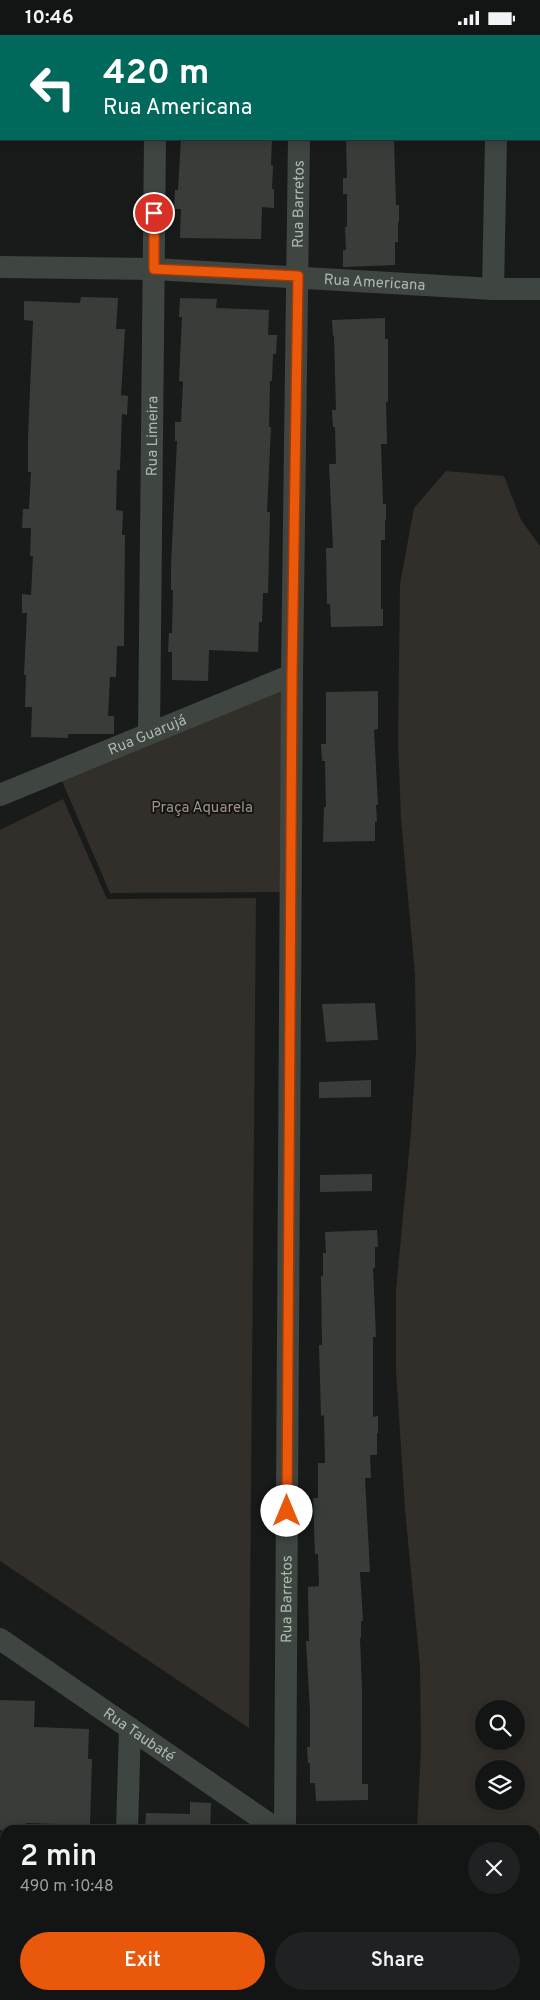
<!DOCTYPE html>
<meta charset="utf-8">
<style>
:root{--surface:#131414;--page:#202122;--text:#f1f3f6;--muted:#9d9ea0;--line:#323334;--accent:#ea580c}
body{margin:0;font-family:Overpass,sans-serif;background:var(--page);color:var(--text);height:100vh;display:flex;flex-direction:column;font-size:19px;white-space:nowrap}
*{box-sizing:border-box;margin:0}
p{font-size:16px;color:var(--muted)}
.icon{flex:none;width:28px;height:28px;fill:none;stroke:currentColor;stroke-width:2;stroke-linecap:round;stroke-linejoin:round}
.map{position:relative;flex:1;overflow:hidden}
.side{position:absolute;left:0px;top:1790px;width:540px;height:175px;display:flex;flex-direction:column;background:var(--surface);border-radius:15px 15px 0 0;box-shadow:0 2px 12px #0003,0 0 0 1px var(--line)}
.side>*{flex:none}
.hud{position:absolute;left:0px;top:0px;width:540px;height:105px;box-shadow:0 2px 12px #0003,0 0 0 1px var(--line);background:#00695c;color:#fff;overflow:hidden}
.controls{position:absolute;left:475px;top:1665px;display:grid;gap:10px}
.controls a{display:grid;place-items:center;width:50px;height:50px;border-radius:50%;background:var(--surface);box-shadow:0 2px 12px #0003,0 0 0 1px var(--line);font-size:25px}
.pin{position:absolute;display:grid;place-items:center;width:42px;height:42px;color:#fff;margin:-21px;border:2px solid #fff;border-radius:50%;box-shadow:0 1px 5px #0007}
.me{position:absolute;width:55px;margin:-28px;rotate:0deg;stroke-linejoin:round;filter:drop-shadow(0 0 4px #0008)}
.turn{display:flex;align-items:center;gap:18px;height:105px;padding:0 20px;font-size:22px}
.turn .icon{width:65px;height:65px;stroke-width:2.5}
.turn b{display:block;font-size:35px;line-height:42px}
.round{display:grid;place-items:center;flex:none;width:52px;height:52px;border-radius:26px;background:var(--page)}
.overview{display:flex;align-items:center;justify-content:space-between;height:85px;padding:0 20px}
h1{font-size:30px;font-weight:600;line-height:38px}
.primary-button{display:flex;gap:10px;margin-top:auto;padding:10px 20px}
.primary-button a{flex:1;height:58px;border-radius:30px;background:var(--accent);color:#fff;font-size:20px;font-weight:600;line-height:58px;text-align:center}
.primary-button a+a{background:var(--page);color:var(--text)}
.status{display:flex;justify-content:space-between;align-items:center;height:35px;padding:0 25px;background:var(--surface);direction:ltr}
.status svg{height:14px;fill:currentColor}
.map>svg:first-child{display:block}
</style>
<div class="status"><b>10:46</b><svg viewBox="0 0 49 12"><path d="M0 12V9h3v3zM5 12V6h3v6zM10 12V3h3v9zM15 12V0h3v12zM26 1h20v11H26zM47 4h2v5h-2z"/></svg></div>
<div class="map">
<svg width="540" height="1965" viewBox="0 0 540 1965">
<rect width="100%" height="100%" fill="#191b1a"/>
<path fill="#322e29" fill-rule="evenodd" d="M446 436 504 441 521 485 540 511V1965H410V1960H535V1795H417L421 1712 420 1632 405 1474 396 1336V1255L411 1097 416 1017 415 940 401 784 398 706 400 549 414 473ZM484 1674H516V1706H484ZM484 1734H516V1766H484Z
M289 643 287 857 110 858 59 739Z
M63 764 107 864 256 863 249 1693 0 1526V795Z"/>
<path fill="#393d3a" d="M181 104 235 106V104H272L271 130H273L272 154H274V173L262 172 261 204 180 203 181 174H174L175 155H178Z
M346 104H394L396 170H399V187H398V207H395V230L343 232V215H346L345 192H347V159H343V143H347Z
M81 262 118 263 116 294H125L121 360 128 361 127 380 122 379 120 435H117L116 475 123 476 122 500H125L124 611H117L116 642H110L108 681H114V699H68V703L31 702 32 672H25L26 640H24L27 578H22V559L31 560 33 521H30L31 493H22L23 474H29L31 437H28V402L33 286 24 285V266L80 268Z
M180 263 217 264 216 273 269 275 268 300H277L276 319H273L272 346H270L269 392H271L267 477H270L268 558H263L262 587H259L258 617 209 615 208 646 172 645V617H168L169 598H172L173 555H171V531L177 406H175V387H181L183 347 179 346 182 282H179Z
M385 283V304H388V367H386L387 409H381L383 469H386V485H385V505H381V574H383V591L331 592 330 569H327L326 513H333L329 429H336L335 392H333L332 375H336L334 301H333L332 285Z
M378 656V694L374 695 378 770H376L377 787H375V806L323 807 324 772H326L325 726H322L321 709H326V657Z
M375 968 378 1005 326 1007 322 969Z
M371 1045V1062L319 1063V1047Z
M372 1139V1156L320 1157V1140Z
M377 1195 378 1212H375V1233H373L376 1302H373V1382L378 1381V1398H377V1420H370L371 1443H365L370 1537H360L363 1586H361V1603H360L362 1654V1749H368V1765L316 1766 315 1748H310V1728H308L307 1712H310V1676L306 1606H309L308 1552 319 1551 318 1519H315L313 1463H318V1428H325L324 1380 321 1381 319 1310H322L321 1241H323V1218H326L325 1197Z
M0 1665 35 1666 34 1692 89 1694 88 1724H92L90 1790 26 1788 25 1795H0Z
M190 1767 211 1768 210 1795H145L146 1778 190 1779Z"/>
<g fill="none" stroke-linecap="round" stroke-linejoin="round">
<g stroke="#3f4540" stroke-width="22">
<path d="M155 1V0"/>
<path d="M299 1V0"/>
<path d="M498 1V0"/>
<path d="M0 51 1 0"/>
<path id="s1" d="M0 232 154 234 493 254H540"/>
<path d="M493 254 496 104"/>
<path id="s2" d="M149 699 155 104"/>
<path id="s3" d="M0 760 292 640"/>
<path id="s4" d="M0 1604 278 1795"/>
<path d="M127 1795 130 1693"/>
<path id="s5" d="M285 1795 292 640 299 104"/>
<path d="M120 1965V1960"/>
<path d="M280 1965V1960"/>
</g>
</g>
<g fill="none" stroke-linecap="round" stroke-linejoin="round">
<defs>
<path id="route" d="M154 178V234L298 241 292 640 287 1476"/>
</defs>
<use href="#route" stroke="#983908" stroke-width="12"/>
<use href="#route" stroke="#ea580c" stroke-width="9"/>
</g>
<g text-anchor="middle" stroke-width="4" stroke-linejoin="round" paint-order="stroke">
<g font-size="15" fill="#acbaad" stroke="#141615">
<text dy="5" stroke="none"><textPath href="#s5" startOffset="1626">Rua Barretos</textPath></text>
<text dy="5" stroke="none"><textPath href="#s1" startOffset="375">Rua Americana</textPath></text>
<text dy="5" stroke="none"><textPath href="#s2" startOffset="298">Rua Limeira</textPath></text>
<text dy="5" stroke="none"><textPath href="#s3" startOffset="159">Rua Guarujá</textPath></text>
<text dy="5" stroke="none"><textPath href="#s5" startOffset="231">Rua Barretos</textPath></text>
<text dy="5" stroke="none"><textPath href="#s4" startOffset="169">Rua Taubaté</textPath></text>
</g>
<g font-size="15" fill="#a39185" stroke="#141615">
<text x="202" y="777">Praça Aquarela</text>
</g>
</g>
</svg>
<div class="controls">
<a><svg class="icon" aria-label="search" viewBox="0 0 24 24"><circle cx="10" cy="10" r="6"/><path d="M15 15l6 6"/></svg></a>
<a><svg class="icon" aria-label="layers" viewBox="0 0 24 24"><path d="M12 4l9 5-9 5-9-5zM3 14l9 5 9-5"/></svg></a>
</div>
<div class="pin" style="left:154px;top:178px;background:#d93025"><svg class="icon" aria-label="arrive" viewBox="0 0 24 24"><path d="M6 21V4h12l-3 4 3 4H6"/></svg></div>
<svg class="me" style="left:287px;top:1476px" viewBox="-20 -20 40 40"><circle r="19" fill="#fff"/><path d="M0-13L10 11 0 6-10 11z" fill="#ea580c"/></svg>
<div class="hud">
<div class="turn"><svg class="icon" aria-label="left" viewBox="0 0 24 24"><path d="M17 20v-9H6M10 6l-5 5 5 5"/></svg><div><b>420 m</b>Rua Americana</div></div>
</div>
<section class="side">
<div class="overview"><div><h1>2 min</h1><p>490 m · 10:48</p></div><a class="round"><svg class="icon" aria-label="close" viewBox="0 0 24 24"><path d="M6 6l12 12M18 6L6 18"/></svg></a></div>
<div class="primary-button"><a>Exit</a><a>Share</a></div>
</section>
</div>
